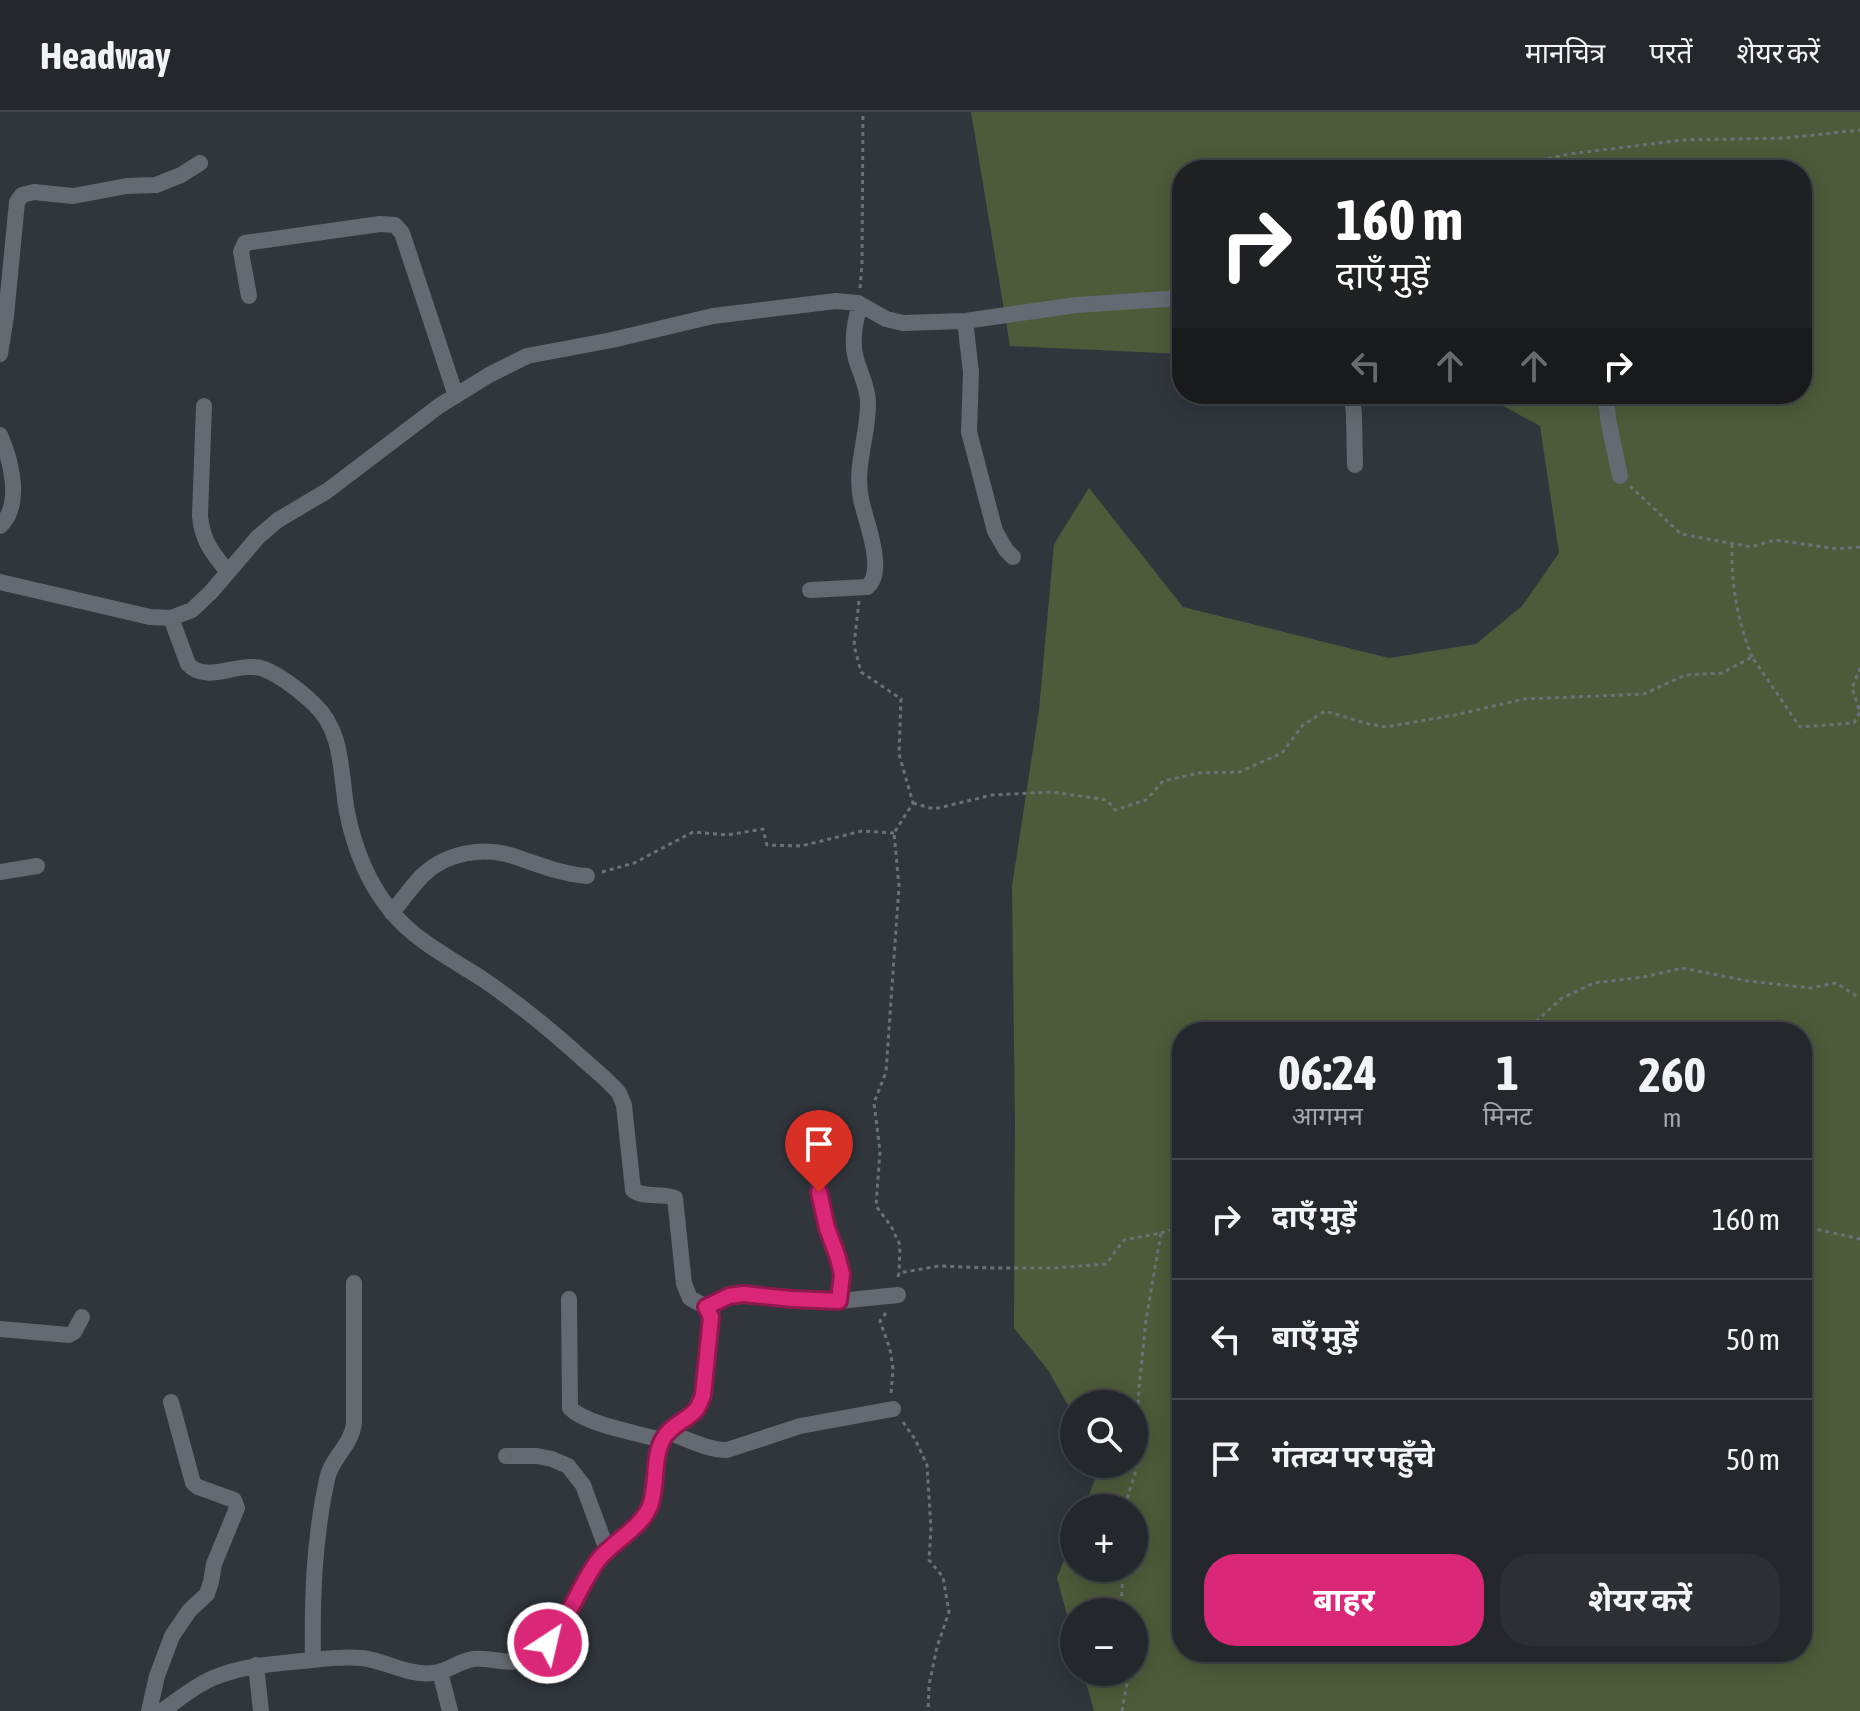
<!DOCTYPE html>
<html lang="hi">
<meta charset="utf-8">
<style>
:root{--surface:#24282d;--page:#2c3035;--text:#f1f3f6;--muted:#a3a6aa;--line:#414449;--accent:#db2777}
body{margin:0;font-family:"Asap Condensed","Noto Sans Devanagari",sans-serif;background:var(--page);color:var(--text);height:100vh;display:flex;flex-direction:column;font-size:30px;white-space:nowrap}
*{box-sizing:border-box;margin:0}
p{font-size:26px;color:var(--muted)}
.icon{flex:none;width:44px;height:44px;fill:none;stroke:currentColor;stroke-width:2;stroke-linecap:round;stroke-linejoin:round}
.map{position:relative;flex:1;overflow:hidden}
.sheet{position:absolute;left:1172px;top:910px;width:640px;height:640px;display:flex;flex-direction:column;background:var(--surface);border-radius:32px;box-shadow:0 4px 20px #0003,0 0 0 2px var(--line)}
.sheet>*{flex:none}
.hud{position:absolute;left:1172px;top:48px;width:640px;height:244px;border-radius:32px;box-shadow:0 4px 20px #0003,0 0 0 2px var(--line);background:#202124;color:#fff;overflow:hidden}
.tools{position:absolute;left:1060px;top:1278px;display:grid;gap:16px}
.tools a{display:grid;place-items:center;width:88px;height:88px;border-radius:50%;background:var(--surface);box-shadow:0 4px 20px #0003,0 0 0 2px var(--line);font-size:40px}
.pin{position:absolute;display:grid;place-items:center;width:68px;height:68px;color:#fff;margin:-82px -34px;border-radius:50% 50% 50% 0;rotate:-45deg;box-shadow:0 0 8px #0007}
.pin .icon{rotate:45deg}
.me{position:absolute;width:88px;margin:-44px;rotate:35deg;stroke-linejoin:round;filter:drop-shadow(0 0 6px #0008)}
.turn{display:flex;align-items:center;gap:28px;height:168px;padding:0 32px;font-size:36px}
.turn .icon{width:104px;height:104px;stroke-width:2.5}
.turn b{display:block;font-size:56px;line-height:68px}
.lanes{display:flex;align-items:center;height:76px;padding:0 32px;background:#0003;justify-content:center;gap:40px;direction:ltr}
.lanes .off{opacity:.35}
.eta{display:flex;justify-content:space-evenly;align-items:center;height:136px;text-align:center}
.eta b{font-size:48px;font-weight:700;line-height:56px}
.cta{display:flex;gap:16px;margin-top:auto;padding:16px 32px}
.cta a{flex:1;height:92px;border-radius:32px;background:var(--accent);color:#fff;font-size:32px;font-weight:700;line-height:92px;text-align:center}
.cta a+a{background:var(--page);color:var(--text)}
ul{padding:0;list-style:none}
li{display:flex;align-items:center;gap:24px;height:120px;padding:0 32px;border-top:2px solid var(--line)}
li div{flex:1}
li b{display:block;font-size:30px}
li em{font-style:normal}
header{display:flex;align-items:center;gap:48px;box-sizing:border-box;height:112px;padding:0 40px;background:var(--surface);border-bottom:2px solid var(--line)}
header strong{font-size:38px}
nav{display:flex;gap:44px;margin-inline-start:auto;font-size:28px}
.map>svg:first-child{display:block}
</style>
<header>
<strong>Headway</strong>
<nav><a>मानचित्र</a><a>परतें</a><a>शेयर करें</a></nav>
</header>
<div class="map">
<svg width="1860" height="1599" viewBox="0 0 1860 1599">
<rect width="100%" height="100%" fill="#30363c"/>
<path fill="#4d5b3a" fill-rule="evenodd" d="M971 0H1860V1599H1094L1083 1560H1134V1500H1074V1528L1057 1466 1074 1423V1456H1134V1396H1084L1101 1352H1134V1292H1074V1304L1048 1258 1014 1216 1015 1009 1012 774 1039 598 1054 432 1089 376 1183 495 1389 546 1476 532 1522 494 1559 441 1540 314 1481 282H1802V58H1182V242L1010 234ZM1182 920H1802V1540H1182Z"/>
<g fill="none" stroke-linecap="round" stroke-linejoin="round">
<path stroke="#6c7177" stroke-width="3" stroke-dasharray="4 4" stroke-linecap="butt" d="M1493 58 1570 42 1682 28 1786 26 1860 18
M860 176 862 153 863 0
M1630 374 1681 422 1751 435 1775 428 1838 437 1860 435
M1732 432C1731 471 1737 508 1752 545
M859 489 854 533 861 560 901 587 899 642 913 691 894 721 899 774 886 960 874 991 880 1039 876 1094 891 1114 900 1133 899 1161
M913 691 934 697 992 683 1052 680 1107 688 1115 698 1146 688 1163 669 1199 661 1239 660 1282 641 1302 614 1325 599 1365 611 1386 615 1455 603 1524 587 1644 582 1685 563 1722 561 1752 545 1800 615 1854 611 1860 600 1852 576 1860 556
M602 760 634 751 693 720 727 723 763 717 767 733 801 734 862 719 894 721
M1524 920 1562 886 1594 871 1644 865 1682 856 1748 869 1811 876 1836 871 1860 886
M1802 1114 1860 1127
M1161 1121 1182 1115
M898 1165 899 1161 939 1154 992 1156H1054L1106 1152 1124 1128 1161 1121 1146 1208 1139 1276 1135 1362 1124 1396
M886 1201 880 1209 890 1237 893 1257 891 1282
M903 1310 915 1327 927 1353 931 1416 929 1448 943 1465 949 1500 937 1535 929 1573 928 1599
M1121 1500 1123 1456
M1122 1599 1129 1560"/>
<path stroke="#646a71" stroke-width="16" d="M249 184 241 140 245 131 380 112 395 113 402 121 456 284
M965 209 971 260 969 320 995 419 1006 438 1013 445
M0 242 6 204 17 90 22 83 34 80 73 84 127 74 156 73 181 63 200 51
M1352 282 1354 303 1355 353
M1606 282 1608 307 1620 364
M204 294 200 404C202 428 212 441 228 460
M0 323C11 348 23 393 0 414
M0 470 150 505 171 506 192 498 211 480 258 425 278 408 327 379 439 294 489 263 527 244 612 228 713 204 836 189 858 191 886 207 903 211 965 209 1076 193 1182 186
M810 478 867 475C887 460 865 408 861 387 854 354 869 322 868 289 867 273 860 261 856 247 851 229 855 210 860 192
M0 760 37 754
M392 801C402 788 412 774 423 763 447 740 485 734 516 745 540 753 561 762 587 764
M819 1080 827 1116 837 1143 842 1162 839 1189
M569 1187 570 1296C587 1313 638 1321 662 1328
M706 1195 729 1184 743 1182 792 1187 839 1189 898 1183
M0 1217 69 1223 74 1220 82 1205
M668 1320C687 1327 707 1338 727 1338L800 1314 893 1297
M506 1344H537L552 1347 568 1354 583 1373 607 1438
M313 1548C312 1486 314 1427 327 1367 331 1346 351 1334 354 1312V1171
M256 1553 261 1599
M440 1560 450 1599
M149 1599 157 1564 172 1524 189 1499 207 1482 211 1470 214 1452 237 1396 234 1388 198 1375 193 1371 171 1290
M162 1599C178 1588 194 1574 213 1566 241 1554 272 1552 302 1549 322 1547 342 1544 362 1546 386 1549 409 1564 433 1561 447 1560 459 1549 473 1547 493 1545 514 1556 532 1544 570 1521 577 1472 605 1441 619 1425 644 1413 650 1393 657 1372 652 1347 663 1327 671 1312 690 1308 698 1295 707 1279 709 1226 711 1205L706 1195 690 1186 684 1172 675 1086C661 1080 645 1087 633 1078L624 993 619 981C609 969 596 959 584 948 552 919 519 892 484 868 452 847 415 829 391 799 368 771 354 735 347 700 340 661 344 620 314 592 300 579 281 564 264 557 239 548 207 573 188 552L171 506"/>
</g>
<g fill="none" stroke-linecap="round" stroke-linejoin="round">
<defs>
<path id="route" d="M548 1531C570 1506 579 1473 599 1447 614 1429 641 1416 650 1394 658 1373 652 1347 663 1327 670 1314 685 1309 695 1299 699 1295 701 1288 703 1283L711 1205 706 1195 729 1184 743 1182 792 1187 839 1189 842 1162 837 1143 827 1116 819 1080"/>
</defs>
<use href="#route" stroke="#8e194d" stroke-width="20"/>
<use href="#route" stroke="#db2777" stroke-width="14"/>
</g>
</svg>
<div class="tools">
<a><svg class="icon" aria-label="search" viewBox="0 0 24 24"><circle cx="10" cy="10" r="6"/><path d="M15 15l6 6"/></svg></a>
<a>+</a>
<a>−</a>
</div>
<div class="pin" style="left:819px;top:1080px;background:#d93025"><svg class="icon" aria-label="arrive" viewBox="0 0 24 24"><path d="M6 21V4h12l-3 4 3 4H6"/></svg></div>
<svg class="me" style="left:548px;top:1531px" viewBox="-20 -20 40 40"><circle r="17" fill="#db2777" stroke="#fff" stroke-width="3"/><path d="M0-11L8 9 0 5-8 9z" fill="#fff"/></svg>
<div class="hud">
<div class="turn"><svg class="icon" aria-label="right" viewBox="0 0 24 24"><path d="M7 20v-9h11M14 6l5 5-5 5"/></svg><div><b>160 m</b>दाएँ मुड़ें</div></div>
<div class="lanes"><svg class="icon off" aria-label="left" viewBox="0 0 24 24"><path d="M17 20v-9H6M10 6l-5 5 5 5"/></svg><svg class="icon off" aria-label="ahead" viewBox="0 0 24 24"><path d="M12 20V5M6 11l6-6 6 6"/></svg><svg class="icon off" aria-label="ahead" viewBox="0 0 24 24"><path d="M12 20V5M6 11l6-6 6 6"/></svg><svg class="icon" aria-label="right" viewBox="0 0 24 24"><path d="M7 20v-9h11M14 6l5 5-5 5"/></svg></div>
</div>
<section class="sheet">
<div class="eta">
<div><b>06:24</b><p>आगमन</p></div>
<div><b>1</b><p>मिनट</p></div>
<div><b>260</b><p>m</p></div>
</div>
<ul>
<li><svg class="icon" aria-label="right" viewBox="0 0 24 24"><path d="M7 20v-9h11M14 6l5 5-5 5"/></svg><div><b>दाएँ मुड़ें</b></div><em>160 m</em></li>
<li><svg class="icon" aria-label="left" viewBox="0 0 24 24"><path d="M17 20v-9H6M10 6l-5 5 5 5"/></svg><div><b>बाएँ मुड़ें</b></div><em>50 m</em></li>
<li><svg class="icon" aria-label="arrive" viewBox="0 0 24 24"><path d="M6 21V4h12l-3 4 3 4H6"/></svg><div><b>गंतव्य पर पहुँचे</b></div><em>50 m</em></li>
</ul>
<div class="cta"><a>बाहर</a><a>शेयर करें</a></div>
</section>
</div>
